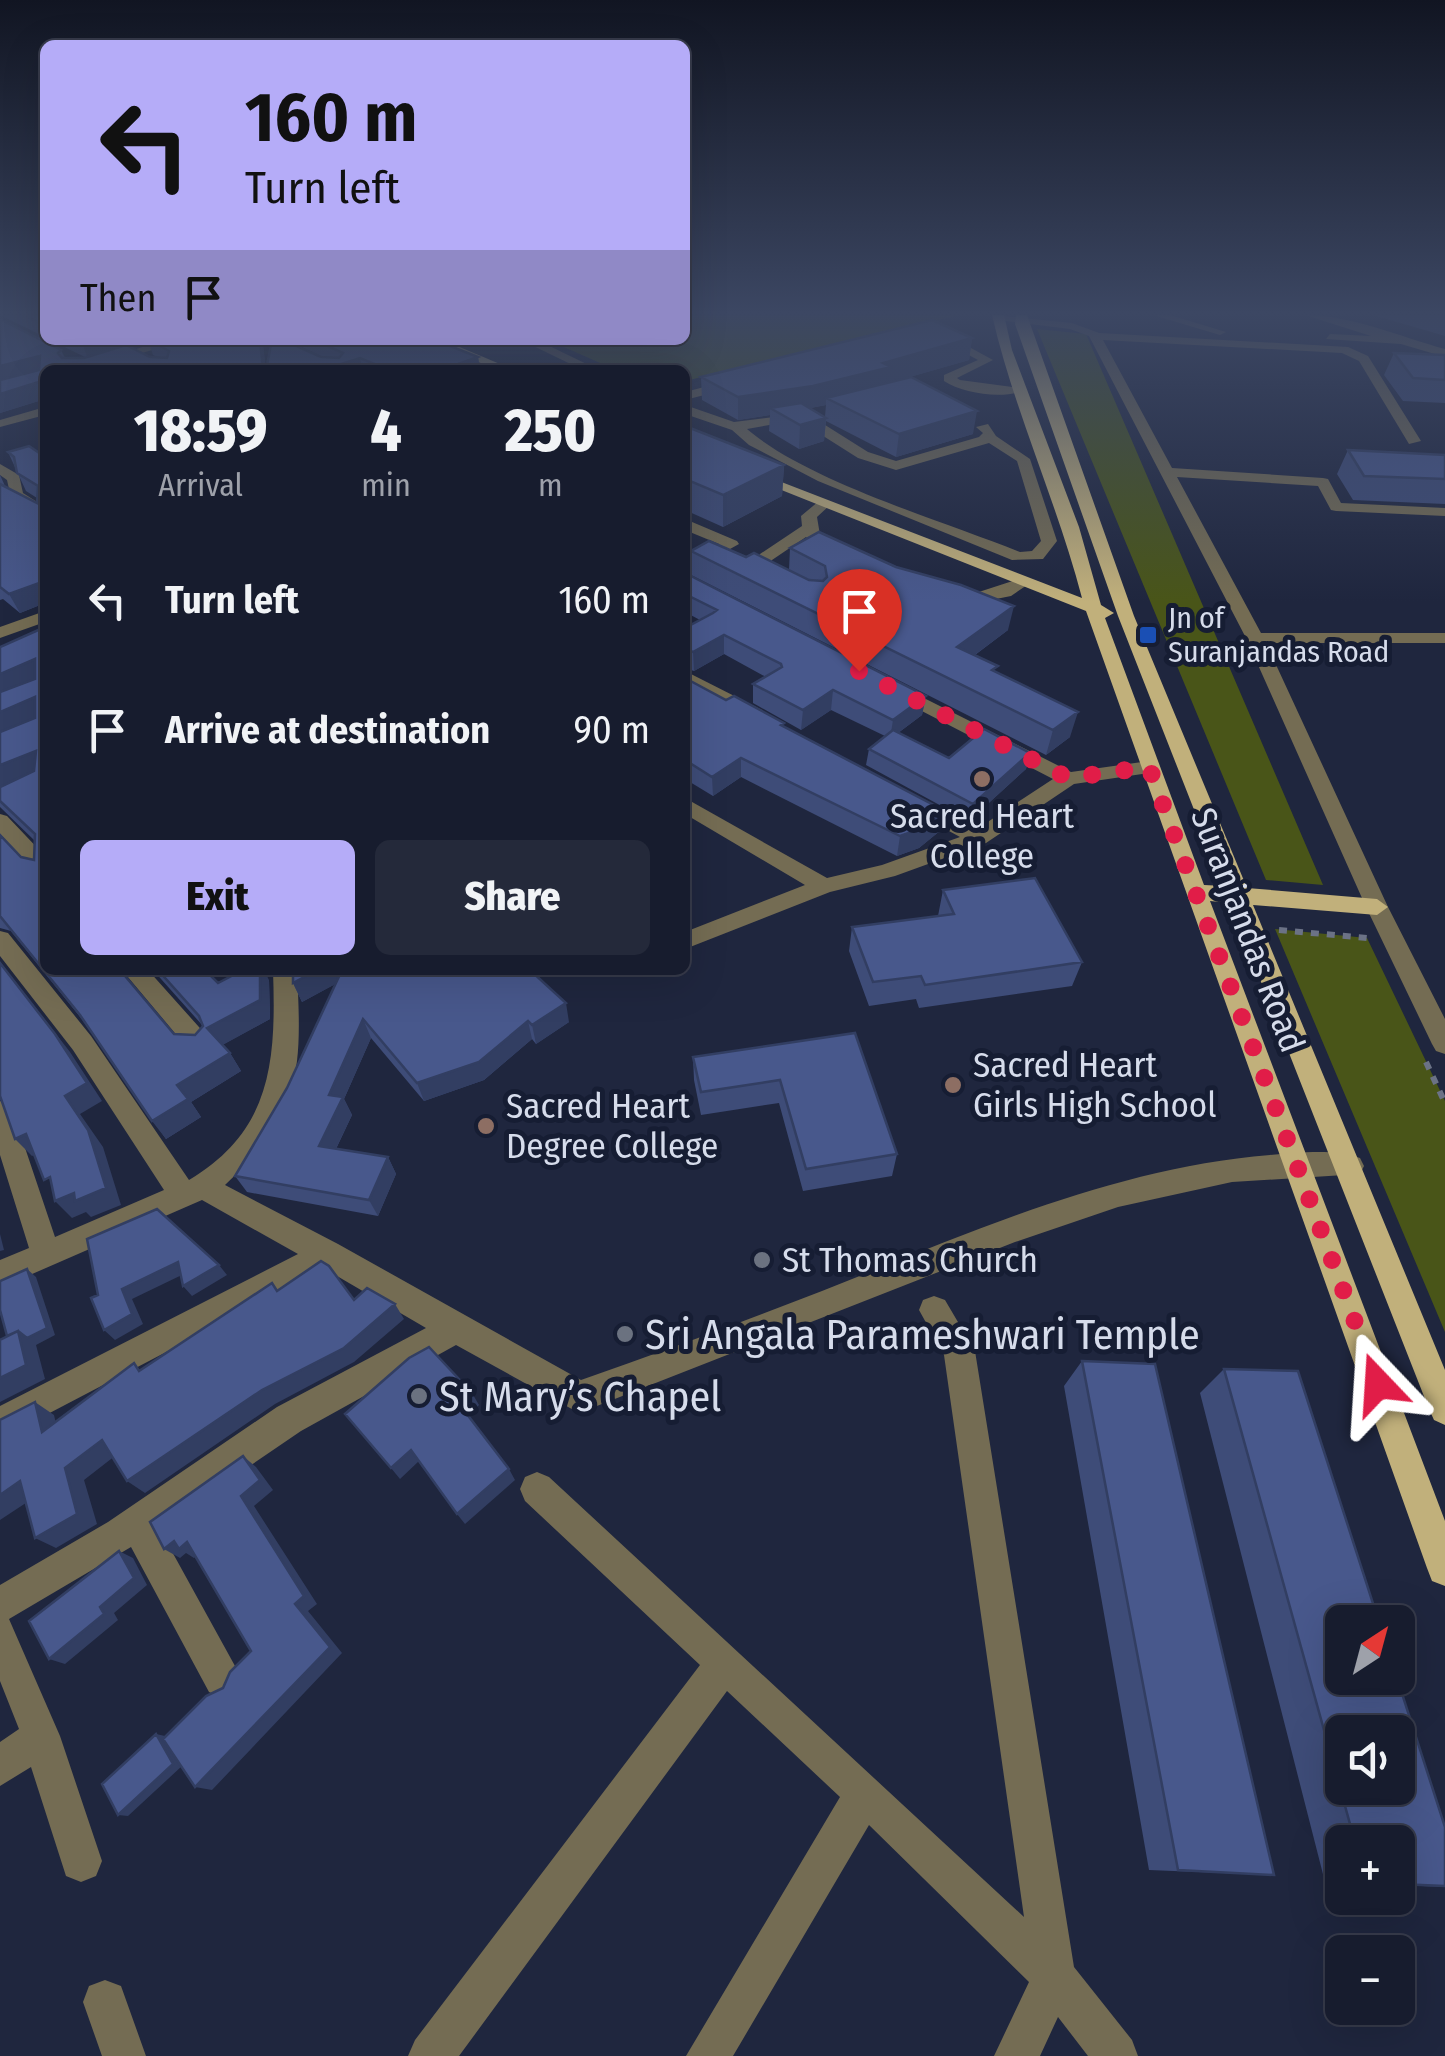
<!DOCTYPE html>
<meta charset="utf-8">
<style>
:root{--surface:#171c2e;--page:#24293a;--text:#f1f3f6;--muted:#9ea1aa;--line:#363a4a;--accent:#b5acf8}
body{margin:0;font-family:"Fira Sans Condensed",sans-serif;background:var(--page);color:var(--text);height:100vh;display:flex;flex-direction:column;font-size:38px;white-space:nowrap}
*{box-sizing:border-box;margin:0}
p{font-size:32px;color:var(--muted)}
.icon{flex:none;width:55px;height:55px;fill:none;stroke:currentColor;stroke-width:2;stroke-linecap:round;stroke-linejoin:round}
.map{position:relative;flex:1;overflow:hidden}
.drawer{position:absolute;left:40px;top:365px;width:650px;height:610px;display:flex;flex-direction:column;background:var(--surface);border-radius:15px;box-shadow:0 10px 40px #0002,0 0 0 2px var(--line)}
.drawer>*{flex:none}
.banner{position:absolute;left:40px;top:40px;width:650px;height:305px;border-radius:15px;box-shadow:0 10px 40px #0002,0 0 0 2px var(--line);background:#b5acf8;color:#111;overflow:hidden}
.needle{width:65px;rotate:36deg}
.tools{position:absolute;left:1325px;top:1605px;display:grid;gap:20px}
.tools a{display:grid;place-items:center;width:90px;height:90px;border-radius:15px;background:var(--surface);box-shadow:0 10px 40px #0002,0 0 0 2px var(--line);font-size:50px}
.pin{position:absolute;display:grid;place-items:center;width:85px;height:85px;color:#fff;margin:-102px -42px;border-radius:50% 50% 50% 0;rotate:-45deg;box-shadow:0 0 10px #0007}
.pin .icon{rotate:45deg}
.me{position:absolute;width:110px;margin:-55px;rotate:340deg;stroke-linejoin:round;filter:drop-shadow(0 0 8px #0008)}
.turn{display:flex;align-items:center;gap:35px;height:210px;padding:0 40px;font-size:45px}
.turn .icon{width:130px;height:130px;stroke-width:2.5}
.turn b{display:block;font-size:70px;line-height:85px}
.then{display:flex;align-items:center;height:95px;padding:0 40px;background:#0003;gap:20px;font-size:38px}
.eta{display:flex;justify-content:space-evenly;align-items:center;height:170px;text-align:center}
.eta b{font-size:60px;font-weight:800;line-height:70px}
.cta{display:flex;gap:20px;margin-top:auto;padding:20px 40px}
.cta a{flex:1;height:115px;border-radius:15px;background:var(--accent);color:#111;font-size:40px;font-weight:800;line-height:115px;text-align:center}
.cta a+a{background:var(--page);color:var(--text)}
ul{padding:0;list-style:none}
li{display:flex;align-items:center;gap:30px;height:130px;padding:0 40px}
li div{flex:1}
li b{display:block;font-size:38px}
li em{font-style:normal}
.map>svg:first-child{display:block}
</style>
<div class="map">
<svg width="1445" height="2056" viewBox="0 0 1445 2056">
<rect width="100%" height="100%" fill="#1f263e"/>
<path fill="#495518" d="M685 315H959L685 381V370H616L548 340H685Z
M1037 329 1086 334 1323 885 1266 880Z
M1275 929 1367 938 1445 1101V1332Z"/>
<g fill="none" stroke-linecap="round" stroke-linejoin="round">
<path stroke="#6b7286" stroke-width="6" stroke-dasharray="8 8" stroke-linecap="butt" d="M1279 930 1367 938
M1426 1062 1445 1103"/>
<path fill="#746c53" fill-rule="evenodd" d="M994 315 1072 323 1099 333 1348 347 1368 356 1421 441 1409 444 1359 361 1342 353 1103 340 1172 468 1323 478 1328 479 1341 503 1445 508V516L1336 511 1331 510 1318 486 1177 477 1261 633H1445V643H1266L1388 907 1445 1019V1054L1436 1051 1432 1044 1366 907 1246 638 1089 336 1070 329 998 320Z
M1153 315H1170L1226 332 1220 335Z
M1305 315C1351 315 1401 337 1445 349V357L1401 344 1326 339 1330 334 1371 336Z
M939 335H947L993 360 957 378 960 380 1027 389C1006 400 964 394 944 381V375L978 360 939 339Z
M165 340H184L88 370H69Z
M521 340H537L599 370H583Z
M735 379 741 383 739 386 685 400V392Z
M685 405 734 422 806 413 868 452 896 461 979 437 983 433 976 427 988 424 996 436 1030 459 1057 541 1043 559 1012 560 818 481 749 445 732 430 685 414ZM798 420 858 458 896 470 989 443 1017 461 1041 541 1032 551 1020 552C943 521 807 481 747 429Z
M45 407V415L0 427V420Z
M0 464 19 475 23 493 45 507V517L11 498 7 480 0 475Z
M819 501 831 504 817 517 820 535 842 551V557L824 554 806 537 772 560 769 567 783 577V583C771 586 759 577 752 568L760 554 802 526 801 516Z
M685 519 737 541 739 544 685 574V563L719 544 685 530Z
M1022 578 1030 583 1011 596 956 607 948 602Z
M45 611V622L0 638V627Z
M685 671 762 710 764 714 762 718H748L685 683Z
M894 683 1071 772 1149 761 1159 767 1149 773 1074 784 986 843 895 876 830 892 685 949V932L805 885 685 814V798L827 878 882 865 960 837 905 807 902 802 905 797H919L977 829 1053 779 887 693 885 689Z
M0 814 7 816 45 856V876L37 874 0 834Z
M0 931 8 933 91 1036 189 1180C273 1130 276 1059 273 970H297C302 1071 302 1113 225 1185L338 1244 581 1380C662 1352 742 1322 822 1291 967 1234 1112 1168 1270 1155 1297 1153 1334 1148 1360 1158L1364 1166 1360 1174 1232 1182 1118 1207 1015 1242 579 1413 456 1345 301 1431 159 1528 235 1666 241 1679 235 1692 222 1698 209 1692 131 1547 9 1619 60 1736 102 1861 96 1876 81 1882 66 1876 31 1767 0 1786V1742L19 1729 0 1681V1585L108 1522 277 1407 426 1328 325 1269 0 1439V1406L298 1254 202 1200 0 1288V1260L29 1248 0 1155V1101L9 1104 13 1112 55 1237 164 1190 73 1050 0 956Z
M122 970H148L207 1036 211 1043 207 1050H189Z
M934 1296 945 1300 975 1351 1074 1967 1132 2040 1138 2056H1088L1058 2017 1040 2056H994L1029 1982 869 1825 733 2056H686L840 1797 727 1691 459 2056H408L415 2040 700 1665 525 1501 520 1489 525 1477 537 1472 549 1477 1024 1917 944 1355 919 1310 923 1300Z
M105 1980 121 1986 146 2056H102L83 2002 89 1986Z"/>
<path fill="#c1b07b" fill-rule="evenodd" d="M992 315H1004L1012 350 1079 527 1101 605 1114 613 1105 618 1204 885 1224 886 1118 616 1015 324 1016 315H1027L1134 616 1247 888 1377 899 1388 907 1377 915 1253 905 1445 1370V1425L1434 1420 1429 1409 1230 903 1210 901 1445 1521V1586L1432 1581 1427 1568 1086 611 746 476 758 473 1082 598C1057 502 1014 411 992 315Z
M427 340H443L514 370H497Z"/>
</g>
<path fill="#3e4c78" fill-rule="evenodd" d="M0 315H45V337L2 316Z
M1373 315H1445V336Z
M0 319 61 350 65 358 85 357 50 340H146V342L129 347 150 357H158L153 355 148 340H262L266 370 272 340H283L323 357 287 340H435L478 357 480 370H45V399L0 413Z
M972 338 969 360 892 382 973 434 896 457 826 421 824 441 799 449 769 431 770 415 738 420 702 400 701 377ZM826 405 825 417 810 408Z
M1394 353 1445 355V403L1403 401 1384 375Z
M685 426 784 465 782 496 723 527 685 510Z
M1348 450 1445 455V504L1353 500 1337 474Z
M8 452 45 457V603L20 613 3 599 0 600V475L5 486 37 503V498L26 491Z
M790 548 1008 630 975 655 1070 737 1046 755 691 575V551L746 557 789 570Z
M685 573 926 696 922 715 898 733 949 758 1030 753 1026 769 969 821 866 765 869 749 885 736 831 710 801 730 753 703V684L766 677 724 654 694 671 685 668V628L700 620 685 612Z
M45 627V970L174 1034 195 1035 203 1026 153 970H205L218 983 269 980 270 1019 222 1045 230 1053 241 1071 191 1102 201 1117 166 1139 85 1023 11 931 0 928V835L21 857 34 860 35 841 0 807V647Z
M685 678 726 700 784 727 945 811 941 830 919 848 897 856 741 777 713 796 685 779Z
M943 890 1082 962 1072 986 919 1008 916 999 869 1006 849 951 852 927 938 916Z
M293 970 569 1022 536 1044 532 1039 484 1080 424 1101 371 1038 344 1099 352 1115 336 1149 388 1157 396 1174 378 1216 247 1192 235 1176 287 1088 335 984 302 1002 293 983Z
M855 1033 897 1154 892 1176 803 1191 779 1103 701 1115 694 1080 693 1057Z
M1082 1361 1274 1875 1149 1870 1064 1386Z
M1224 1369 1445 1887 1398 1885V1842H1342V1883L1325 1882 1200 1393Z"/>
<path fill="#323e62" d="M972 338 969 360 889 383 826 398V405L811 408H770V415L738 420V397L883 363Z
M93 340H146V342L88 359 82 343Z
M260 340H262L263 344 266 370H263Z
M40 356 46 370 0 384V366Z
M478 357 480 370H441Z
M360 358 363 370H322Z
M45 380V399L0 413V394Z
M977 411 973 434 896 457 899 434Z
M826 418 824 441 799 449 800 425Z
M784 465 782 496 723 527V495Z
M45 581V603L20 613 9 594Z
M1014 606 1008 630 953 671 957 647Z
M724 635V654L694 671 693 652Z
M35 659 45 677 0 698V674Z
M833 690 831 710 801 730 803 710Z
M926 696 922 715 890 739 893 720Z
M35 697 45 715 0 737V712Z
M1078 712 1070 737 1046 755 1053 730Z
M36 751 45 766 0 789V765Z
M1030 753 1026 769 969 821 973 804Z
M741 758V777L713 796 712 777Z
M945 811 941 830 919 848 897 856 900 836Z
M0 962 70 1052 102 1101 80 1114 103 1147 121 1205 91 1217 86 1212 72 1218 55 1201 65 1096Z
M260 970H264L269 980 270 1019 219 1047 207 1028Z
M317 970H357L358 972 302 1002 293 983Z
M566 1003 569 1022 536 1044 532 1025Z
M363 1019 371 1038 344 1099 352 1115 329 1163 319 1146 329 1095Z
M528 1021 532 1039 484 1080 424 1101 417 1083Z
M230 1053 241 1071 191 1102 201 1117 166 1139 152 1121 177 1085Z
M26 1134 42 1152 32 1156 15 1139Z
M388 1157 396 1174 378 1216 369 1200Z
M0 1234 4 1250 0 1251Z
M178 1262 188 1272 132 1299 143 1324 115 1340 104 1330 122 1289Z
M219 1265 227 1275 192 1296 183 1286Z
M27 1269 36 1277 55 1335 36 1345 45 1379 0 1402V1378L18 1331Z
M395 1304 404 1319 354 1362 275 1404 145 1493 127 1481 262 1390Z
M472 1393 479 1405 467 1417 460 1405Z
M35 1402 54 1415 61 1445 42 1432Z
M102 1440 120 1452 84 1480 97 1524 56 1548 35 1538 65 1468Z
M411 1450 419 1461 400 1479 391 1468Z
M243 1456 256 1467 273 1490 254 1506 317 1604 308 1611 342 1653 212 1790 195 1787 295 1604 241 1496Z
M509 1469 515 1480 465 1524 457 1514Z
M20 1481 41 1493 0 1520V1495Z
M174 1541 187 1542 202 1551 194 1558 186 1553 180 1558 164 1549Z
M119 1551 133 1558 147 1585 114 1613 118 1620 65 1664 49 1659 100 1607Z
M156 1734 165 1736 182 1766 128 1816 118 1815Z"/>
<path fill="#48588c" stroke="#323e62" stroke-width="2.5" fill-rule="evenodd" d="M23 315H45V325Z
M0 319 61 350 58 353 62 358H84L126 345 150 357 167 358 169 351 149 340H260L263 370H45V380L0 394V380L39 370 40 356 0 366Z
M932 320 972 338 883 363 891 367 813 386 738 397 701 377Z
M272 340H283L321 357 339 358 343 353 315 340H435L478 357 441 370H389L360 358 322 370H266Z
M1394 353 1445 355V380L1413 378Z
M911 377 977 411 899 434 826 398Z
M801 403 826 418 800 425 770 408Z
M685 426 784 465 723 495 685 479Z
M29 446 45 457V581L9 594 0 587V484L37 503 38 486 17 473 14 457 8 452Z
M1348 450 1445 455V479L1364 476Z
M819 532 896 567 961 585 1014 606 957 647 998 666 992 670 1078 712 1053 730 691 551 709 541 746 557 754 553 809 580 823 581 827 577 825 566 790 548Z
M685 573 926 696 893 720 833 690 803 710 753 684 782 667 781 664 724 635 693 652 685 649V628L713 613 717 610 685 594Z
M45 627V970H120L174 1034 195 1035 203 1026 199 1016 158 970H205L218 983 243 970H260V1000L207 1028 230 1053 177 1085 188 1099 152 1121 80 1015 0 916V835L21 857 34 860 35 834 0 801V787L34 771 36 751 0 765V732L35 718V697L0 712V692L35 679V659L0 674V647Z
M685 678 726 700 734 696 784 723 781 725 945 811 923 828 900 836 741 758 712 777 685 760Z
M984 729 1030 753 973 804 869 749 893 730 949 758Z
M1035 878 1082 962 925 985 921 976 873 982 852 927 954 914 943 890Z
M0 963 55 1034 87 1083 65 1096 88 1130 106 1188 75 1201 74 1193 55 1201 50 1177 44 1180 26 1134 15 1139 0 1096Z
M293 970H317L293 983Z
M342 970H530L566 1003 532 1025 528 1021 479 1062 417 1083 363 1019 329 1095 343 1097 319 1146 388 1157 369 1200 235 1176 287 1088Z
M855 1033 897 1154 806 1169 780 1080 701 1092 693 1057Z
M157 1209 219 1265 183 1286 178 1262 122 1289 132 1314 104 1330 91 1298 98 1295 87 1239Z
M321 1261 329 1266 354 1300 367 1288 395 1304 344 1348 262 1390 127 1481 102 1440 65 1468 77 1514 35 1538 20 1481 0 1495V1420L35 1402 42 1432 134 1363 139 1371 272 1283 277 1291Z
M27 1269 47 1328 27 1338 18 1331 7 1336 0 1310V1281Z
M18 1331 26 1365 0 1378V1340Z
M429 1347 472 1393 460 1405 509 1469 457 1514 411 1450 391 1468 345 1414 409 1358Z
M1082 1361 1155 1364 1274 1875 1178 1870Z
M1224 1369 1298 1371 1379 1622H1342V1678H1397L1445 1827V1886L1398 1884V1842H1355ZM1342 1732H1398V1788H1342Z
M243 1456 260 1480 241 1496 304 1596 295 1604 330 1647 195 1787 163 1739 206 1696 223 1688 230 1672 251 1651 187 1542 179 1549 174 1541 164 1549 150 1522Z
M119 1551 134 1578 100 1607 104 1614 49 1659 29 1621Z
M156 1734 173 1764 118 1815 102 1784Z"/>
<linearGradient id="sky" x2="0" y2="1"><stop stop-color="#111522"/><stop offset="0.52" stop-color="#3c4763"/><stop offset="1" stop-color="#3c4763" stop-opacity="0"/></linearGradient>
<rect width="1445" height="602" fill="url(#sky)"/>
<g fill="none" stroke-linecap="round" stroke-linejoin="round">
<path stroke="#e11d48" stroke-width="18" stroke-dasharray="0 32.4" d="M859 671 1068 778 1149 767 1378 1384"/>
</g>
<rect fill="#1a4fb4" stroke="#161d33" stroke-width="4" x="1138" y="625" width="20" height="20" rx="5"/>
<g fill="#8d6e63" stroke="#161d33" stroke-width="4">
<circle cx="982" cy="779" r="10"/>
<circle cx="953" cy="1085" r="10"/>
<circle cx="486" cy="1126" r="10"/>
</g>
<g fill="#6b7280" stroke="#161d33" stroke-width="4">
<circle cx="762" cy="1260" r="10"/>
<circle cx="625" cy="1334" r="10"/>
<circle cx="419" cy="1396" r="10"/>
</g>
<g text-anchor="middle" stroke-width="10" stroke-linejoin="round" paint-order="stroke">
<g font-size="30" fill="#d6dceb" stroke="#161d33" text-anchor="start">
<text x="1168" y="628">Jn of<tspan x="1168" dy="34">Suranjandas Road</tspan></text>
</g>
<g font-size="35" fill="#d6dceb" stroke="#161d33" text-anchor="start">
<text x="982" y="828" text-anchor="middle">Sacred Heart<tspan x="982" dy="40">College</tspan></text>
<text x="973" y="1077">Sacred Heart<tspan x="973" dy="40">Girls High School</tspan></text>
<text x="506" y="1118">Sacred Heart<tspan x="506" dy="40">Degree College</tspan></text>
<text x="782" y="1272">St Thomas Church</text>
</g>
<g font-size="35" fill="#d6dceb" stroke="#161d33">
<text transform="translate(1248 930) rotate(69)" y="12">Suranjandas Road</text>
</g>
<g font-size="42" fill="#d6dceb" stroke="#161d33" text-anchor="start">
<text x="645" y="1349">Sri Angala Parameshwari Temple</text>
<text x="439" y="1411">St Mary’s Chapel</text>
</g>
</g>
</svg>
<div class="tools">
<a><svg class="needle" viewBox="-14 -14 28 28"><path d="M0-13l5 13h-10z" fill="#e53935"/><path d="M0 13l5-13h-10z" fill="#9ea1aa"/></svg></a>
<a><svg class="icon" aria-label="sound" viewBox="0 0 24 24"><path d="M4 9h4l5-4v14l-5-4H4zM17 9q2 3 0 6"/></svg></a>
<a>+</a>
<a>−</a>
</div>
<div class="pin" style="left:859px;top:671px;background:#d93025"><svg class="icon" aria-label="arrive" viewBox="0 0 24 24"><path d="M6 21V4h12l-3 4 3 4H6"/></svg></div>
<svg class="me" style="left:1378px;top:1384px" viewBox="-20 -20 40 40"><path d="M0-17L14 15 0 8-14 15z" fill="#e11d48" stroke="#fff" stroke-width="4"/></svg>
<div class="banner">
<div class="turn"><svg class="icon" aria-label="left" viewBox="0 0 24 24"><path d="M17 20v-9H6M10 6l-5 5 5 5"/></svg><div><b>160 m</b>Turn left</div></div>
<div class="then">Then<svg class="icon" aria-label="arrive" viewBox="0 0 24 24"><path d="M6 21V4h12l-3 4 3 4H6"/></svg></div>
</div>
<section class="drawer">
<div class="eta">
<div><b>18:59</b><p>Arrival</p></div>
<div><b>4</b><p>min</p></div>
<div><b>250</b><p>m</p></div>
</div>
<ul>
<li><svg class="icon" aria-label="left" viewBox="0 0 24 24"><path d="M17 20v-9H6M10 6l-5 5 5 5"/></svg><div><b>Turn left</b></div><em>160 m</em></li>
<li><svg class="icon" aria-label="arrive" viewBox="0 0 24 24"><path d="M6 21V4h12l-3 4 3 4H6"/></svg><div><b>Arrive at destination</b></div><em>90 m</em></li>
</ul>
<div class="cta"><a>Exit</a><a>Share</a></div>
</section>
</div>
